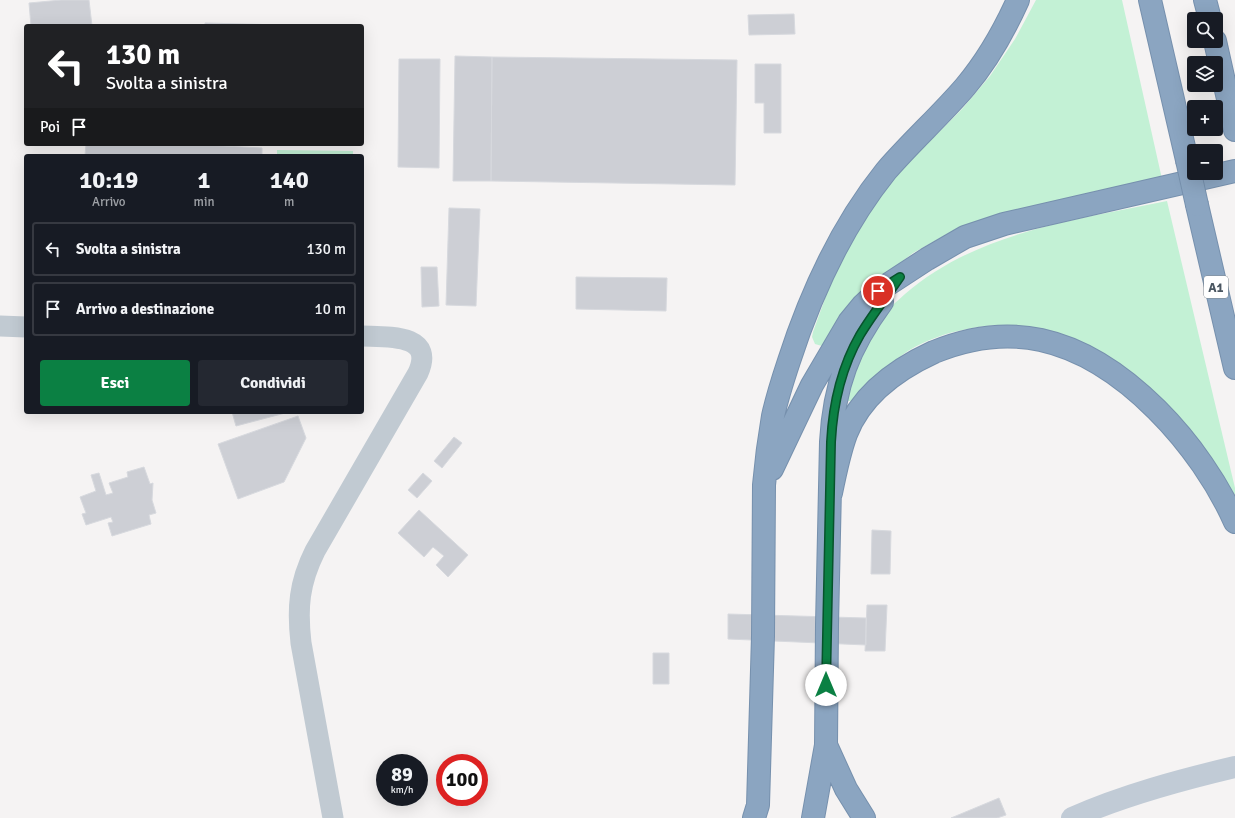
<!DOCTYPE html>
<html lang="it">
<meta charset="utf-8">
<style>
:root{--surface:#171b24;--page:#242831;--text:#f1f3f6;--muted:#9ea1a6;--line:#363941;--accent:#0b8043}
body{margin:0;font-family:Signika,sans-serif;background:var(--page);color:var(--text);height:100vh;display:flex;flex-direction:column;font-size:15px;white-space:nowrap}
*{box-sizing:border-box;margin:0}
p{font-size:13px;color:var(--muted)}
.icon{flex:none;width:22px;height:22px;fill:none;stroke:currentColor;stroke-width:2;stroke-linecap:round;stroke-linejoin:round}
.map{position:relative;flex:1;overflow:hidden}
.sheet{position:absolute;left:24px;top:154px;width:340px;height:260px;display:flex;flex-direction:column;background:var(--surface);border-radius:4px;box-shadow:0 4px 16px #0002}
.sheet>*{flex:none}
.banner{position:absolute;left:24px;top:24px;width:340px;height:122px;border-radius:4px;box-shadow:0 4px 16px #0002;background:#202124;color:#fff;overflow:hidden}
.tools{position:absolute;left:1187px;top:12px;display:grid;gap:8px}
.tools a{display:grid;place-items:center;width:36px;height:36px;border-radius:4px;background:var(--surface);box-shadow:0 4px 16px #0002;font-size:20px}
.speed{position:absolute;left:376px;top:754px;display:flex;gap:8px;font-size:20px;font-weight:700;text-align:center}
.speed>*{display:grid;place-content:center;width:52px;height:52px;border-radius:50%;background:var(--surface);box-shadow:0 4px 16px #0002;line-height:1}
.speed small{font-size:10px;font-weight:400}
.speed .limit{border:6px solid #d22;background:#fff;color:#111}
.pin{position:absolute;display:grid;place-items:center;width:34px;height:34px;color:#fff;margin:-17px;border:2px solid #fff;border-radius:50%;box-shadow:0 1px 4px #0007}
.me{position:absolute;width:44px;margin:-22px;rotate:0deg;stroke-linejoin:round;filter:drop-shadow(0 0 3px #0008)}
.turn{display:flex;align-items:center;gap:14px;height:84px;padding:0 16px;font-size:18px}
.turn .icon{width:52px;height:52px;stroke-width:2.5}
.turn b{display:block;font-size:28px;line-height:34px}
.then{display:flex;align-items:center;height:38px;padding:0 16px;background:#0003;gap:8px;font-size:15px}
.eta{display:flex;justify-content:space-evenly;align-items:center;height:68px;text-align:center}
.eta b{font-size:24px;font-weight:700;line-height:28px}
.action{display:flex;gap:8px;margin-top:auto;padding:8px 16px}
.action a{flex:1;height:46px;border-radius:4px;background:var(--accent);color:#fff;font-size:16px;font-weight:700;line-height:46px;text-align:center}
.action a+a{background:var(--page);color:var(--text)}
ul{padding:0;list-style:none}
li{display:flex;align-items:center;gap:12px;height:54px;margin:0 8px 6px;padding:0 8px;border:2px solid var(--line);border-radius:4px}
li div{flex:1}
li b{display:block;font-size:15px}
li em{font-style:normal}
.map>svg:first-child{display:block}
</style>
<div class="map">
<svg width="1235" height="818" viewBox="0 0 1235 818">
<rect width="100%" height="100%" fill="#f5f3f3"/>
<path fill="#c3f1d5" d="M1036 0H1122L1162 179 1096 191 989 218 960 227 913 253 890 271 826 344 822 346 815 344 812 337 813 332 827 293 842 257 878 197 907 164 962 109 990 76 1015 39Z
M277 150 353 151V156H277Z
M1167 201 1235 488V494H1233C1214 466 1196 436 1173 411 1119 352 1049 312 967 329 946 333 926 340 908 351 887 365 869 383 851 401H847L846 391C853 376 859 362 866 347 869 340 872 331 876 325 883 313 895 303 905 294 978 231 1076 220 1167 201Z"/>
<path fill="#cdcfd5" stroke="#d7d9de" d="M61 0H89L92 26H31L29 3Z
M794 14 795 34 749 35 748 15Z
M205 23 321 26H205Z
M455 56 492 57 491 181H453Z
M492 57 737 60 735 185 491 181Z
M399 59H440L439 168 398 167Z
M755 64H781V133H764V103H755Z
M86 144H186L262 148V156H85Z
M449 208 480 209 476 306 446 305Z
M421 267H437L439 306 422 307Z
M576 277 667 278 666 311 576 309Z
M232 412H289L236 426Z
M298 416 306 438 284 482 238 499 218 444Z
M454 437 462 443 442 468 434 461Z
M144 467 150 484 153 483 152 500 156 513 149 515 151 524 112 536 108 523 113 522 111 517 86 525 82 514 86 513 80 497 96 491 91 475 99 473 106 495 113 493 109 483 128 477 127 472Z
M423 473 432 481 417 498 408 490Z
M419 510 468 555 448 577 436 565 444 556 433 547 424 557 398 533Z
M872 530 891 531 890 574H871Z
M867 605H887L885 651H865Z
M728 614 866 618V645L728 639Z
M653 653H669V684H653Z
M999 798 1006 815 997 818H951Z"/>
<g fill="none" stroke-linecap="round" stroke-linejoin="round">
<defs>
<path id="highway" d="M1150 0 1187 160
M1205 0 1210 19
M1215 41 1235 130
M1197 205 1235 368
M772 469 812 385 849 322 863 305 878 291 927 259 965 237 1004 224 1235 171
M831 493C835 473 839 453 846 434 861 395 897 369 934 352 968 338 1004 332 1041 340 1124 358 1202 447 1235 522
M826 745 846 789 864 818
M754 818 758 805 763 636 764 485C766 462 769 439 773 416 777 398 783 379 789 361 811 293 841 227 886 171 911 142 940 116 965 87 987 61 1004 31 1018 0
M813 818 826 745 827 625 831 442C834 385 849 347 882 302"/>
</defs>
<use href="#highway" stroke="#7690ad" stroke-width="24"/>
<path stroke="#c1cad2" stroke-width="21" d="M0 326 26 327
M333 818 301 643C297 608 299 583 315 551L418 373C436 333 386 337 362 336"/>
<path stroke="#c1cbd6" stroke-width="22" d="M1072 818C1124 795 1180 780 1235 767"/>
<use href="#highway" stroke="#8ba5c1" stroke-width="22"/>
<defs>
<path id="highway-bridge" d="M1187 160 1197 205"/>
</defs>
<use href="#highway-bridge" stroke="#7690ad" stroke-width="24" stroke-linecap="butt"/>
<use href="#highway-bridge" stroke="#8ba5c1" stroke-width="22"/>
</g>
<g fill="none" stroke-linecap="round" stroke-linejoin="round">
<defs>
<path id="route" d="M826 685 831 442C833 404 841 368 860 335 872 315 887 296 900 277L878 291"/>
</defs>
<use href="#route" stroke="#07532c" stroke-width="10"/>
<use href="#route" stroke="#0b8043" stroke-width="7"/>
</g>
<g text-anchor="middle" stroke-width="4" stroke-linejoin="round" paint-order="stroke">
<rect fill="#fff" stroke="#808990" stroke-width="1" x="1204" y="276" width="24" height="22" rx="3"/>
<g font-size="13" font-weight="bold" fill="#4a5661">
<text x="1216" y="292">A1</text>
</g>
</g>
</svg>
<div class="tools">
<a><svg class="icon" aria-label="search" viewBox="0 0 24 24"><circle cx="10" cy="10" r="6"/><path d="M15 15l6 6"/></svg></a>
<a><svg class="icon" aria-label="layers" viewBox="0 0 24 24"><path d="M12 4l9 5-9 5-9-5zM3 14l9 5 9-5"/></svg></a>
<a>+</a>
<a>−</a>
</div>
<div class="speed"><div>89<small>km/h</small></div><div class="limit">100</div></div>
<div class="pin" style="left:878px;top:291px;background:#d93025"><svg class="icon" aria-label="arrive" viewBox="0 0 24 24"><path d="M6 21V4h12l-3 4 3 4H6"/></svg></div>
<svg class="me" style="left:826px;top:685px" viewBox="-20 -20 40 40"><circle r="19" fill="#fff"/><path d="M0-13L10 11 0 6-10 11z" fill="#0b8043"/></svg>
<div class="banner">
<div class="turn"><svg class="icon" aria-label="left" viewBox="0 0 24 24"><path d="M17 20v-9H6M10 6l-5 5 5 5"/></svg><div><b>130 m</b>Svolta a sinistra</div></div>
<div class="then">Poi<svg class="icon" aria-label="arrive" viewBox="0 0 24 24"><path d="M6 21V4h12l-3 4 3 4H6"/></svg></div>
</div>
<section class="sheet">
<div class="eta">
<div><b>10:19</b><p>Arrivo</p></div>
<div><b>1</b><p>min</p></div>
<div><b>140</b><p>m</p></div>
</div>
<ul>
<li><svg class="icon" aria-label="left" viewBox="0 0 24 24"><path d="M17 20v-9H6M10 6l-5 5 5 5"/></svg><div><b>Svolta a sinistra</b></div><em>130 m</em></li>
<li><svg class="icon" aria-label="arrive" viewBox="0 0 24 24"><path d="M6 21V4h12l-3 4 3 4H6"/></svg><div><b>Arrivo a destinazione</b></div><em>10 m</em></li>
</ul>
<div class="action"><a>Esci</a><a>Condividi</a></div>
</section>
</div>
